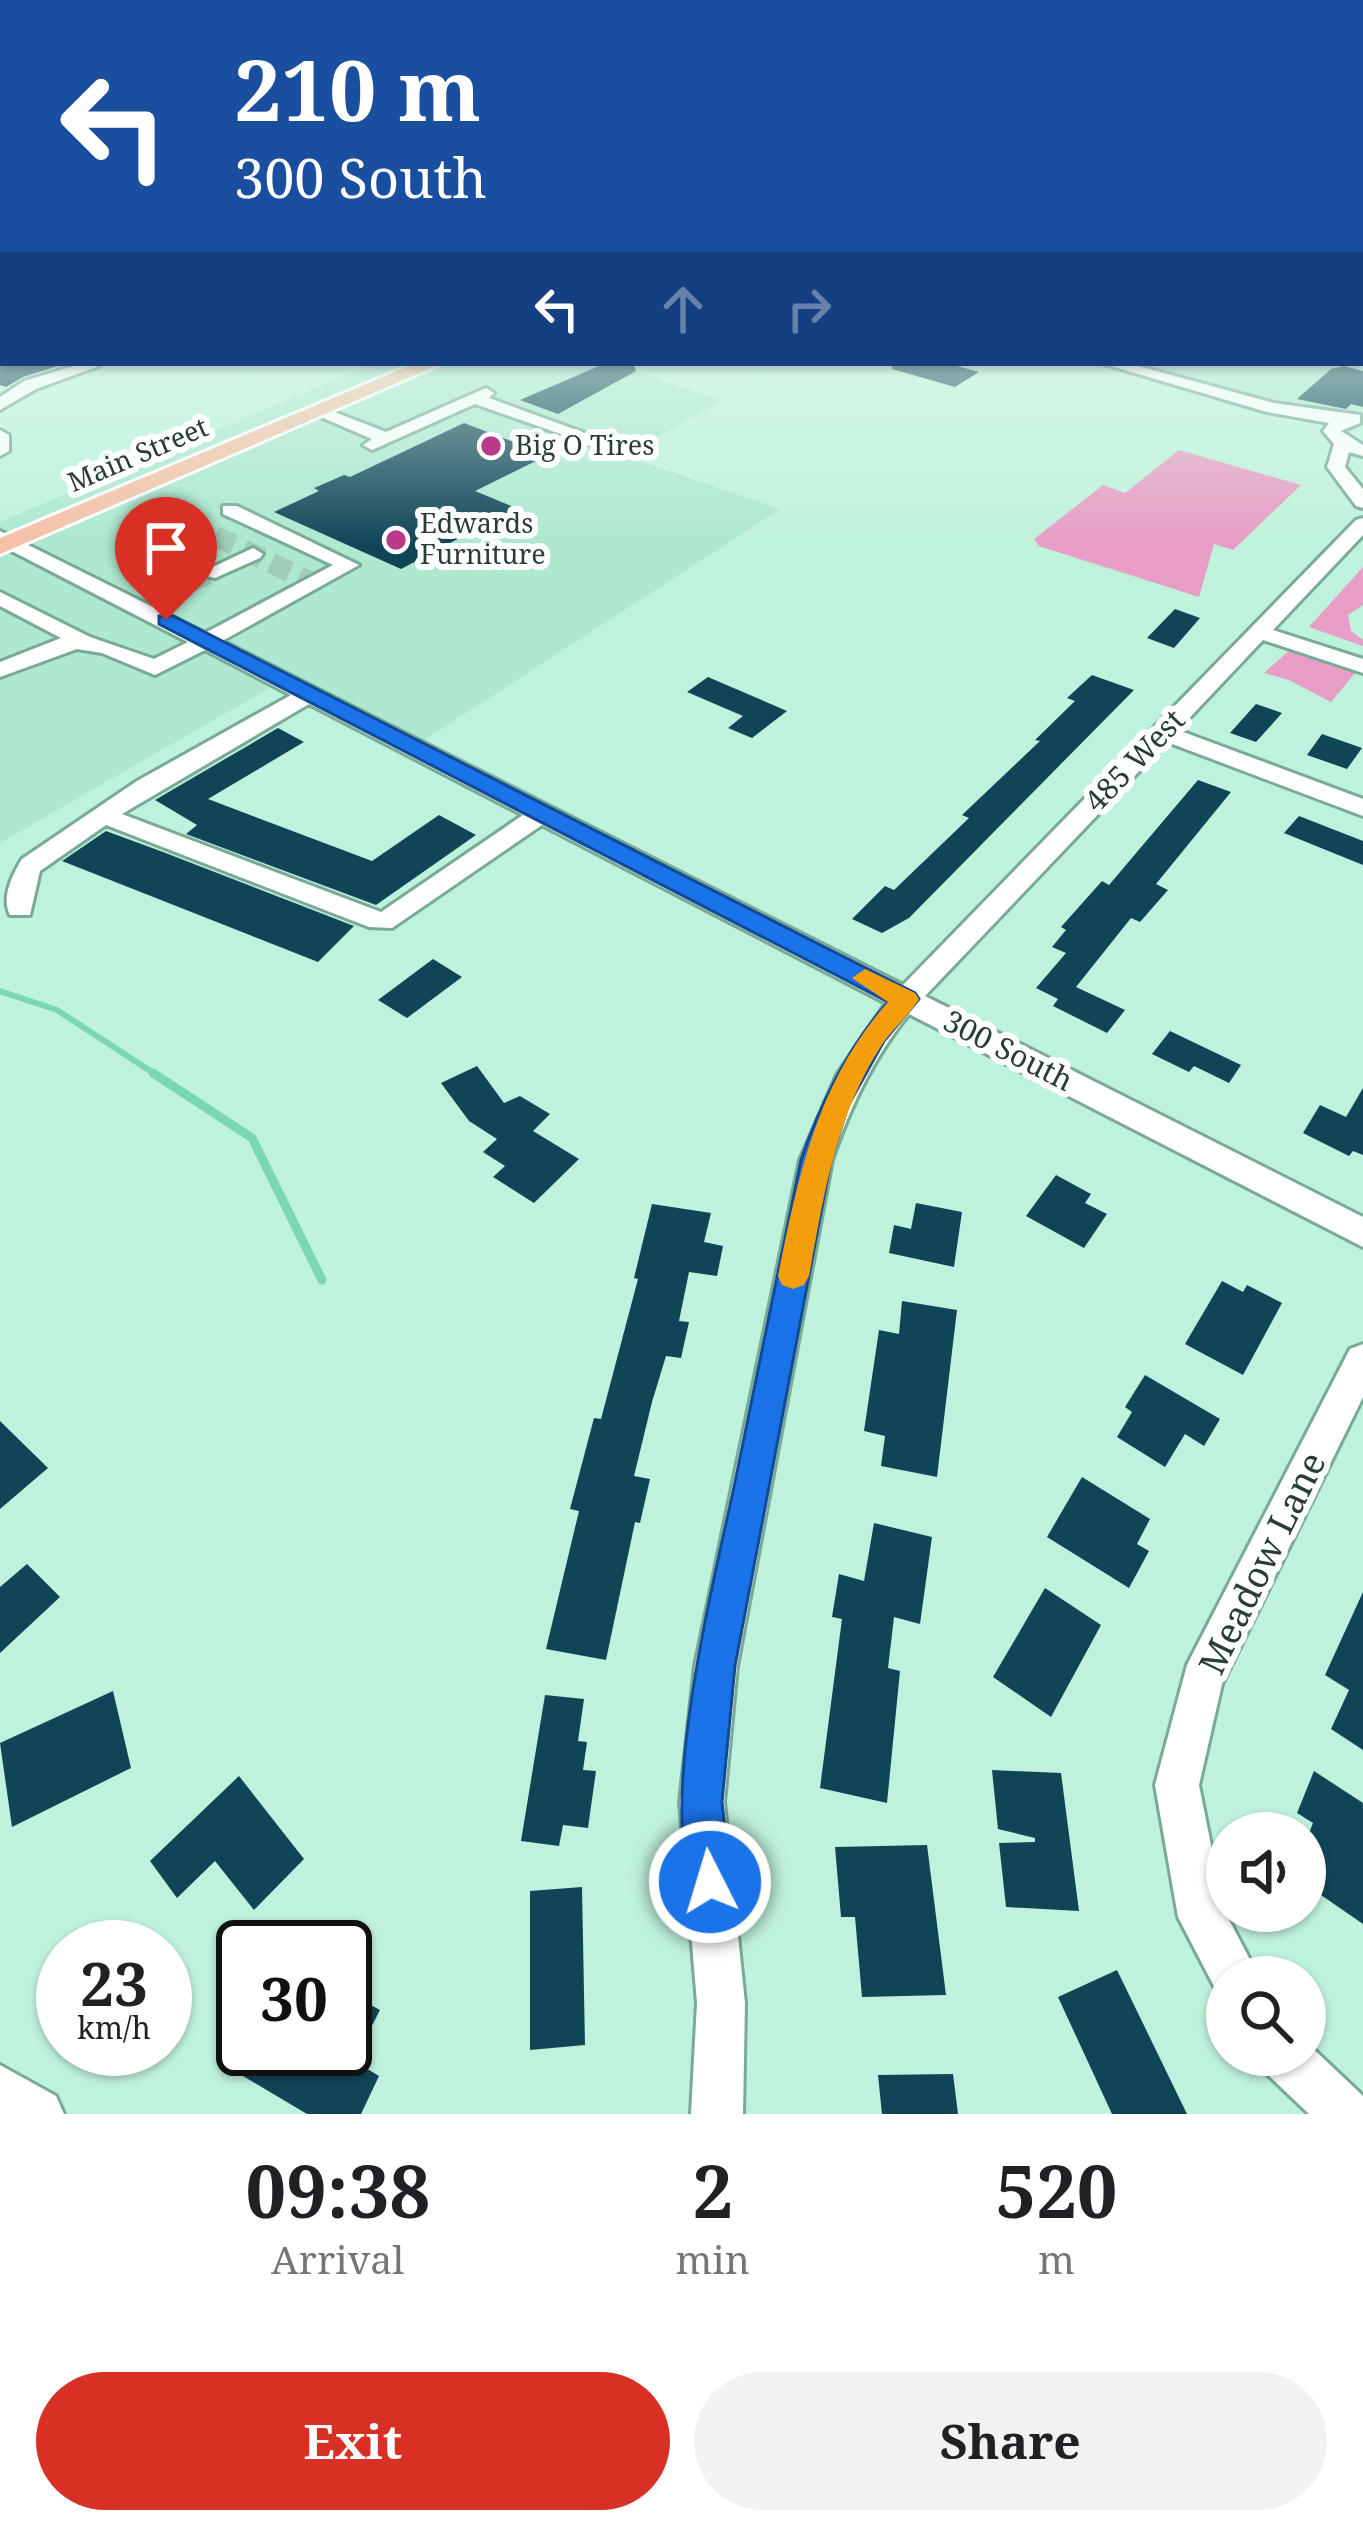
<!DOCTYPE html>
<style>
:root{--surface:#fff;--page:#f2f2f2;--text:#202124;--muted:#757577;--accent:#d93025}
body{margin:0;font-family:"Noto Serif",serif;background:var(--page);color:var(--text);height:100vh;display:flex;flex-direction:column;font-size:45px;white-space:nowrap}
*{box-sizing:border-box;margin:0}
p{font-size:39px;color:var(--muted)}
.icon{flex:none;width:66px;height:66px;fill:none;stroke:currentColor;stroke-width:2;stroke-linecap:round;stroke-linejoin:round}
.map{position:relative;height:2114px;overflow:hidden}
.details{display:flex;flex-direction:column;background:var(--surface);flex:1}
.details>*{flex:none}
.top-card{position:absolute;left:0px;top:0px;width:1365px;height:366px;box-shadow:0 3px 9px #0004;background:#1a4fa0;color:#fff;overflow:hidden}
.tools{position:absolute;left:1206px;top:1812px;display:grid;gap:24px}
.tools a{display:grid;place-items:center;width:120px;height:120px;border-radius:50%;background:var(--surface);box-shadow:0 3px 9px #0004;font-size:60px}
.speed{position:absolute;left:36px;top:1920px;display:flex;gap:24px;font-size:60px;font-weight:700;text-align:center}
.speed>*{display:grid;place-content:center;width:156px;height:156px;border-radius:50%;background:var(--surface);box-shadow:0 3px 9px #0004;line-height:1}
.speed small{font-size:30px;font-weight:400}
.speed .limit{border:6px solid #111;border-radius:18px;background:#fff;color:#111}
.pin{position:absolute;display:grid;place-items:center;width:102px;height:102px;color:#fff;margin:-123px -51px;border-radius:50% 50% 50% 0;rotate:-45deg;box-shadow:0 0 12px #0007}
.pin .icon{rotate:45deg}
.me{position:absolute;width:132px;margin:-66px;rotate:355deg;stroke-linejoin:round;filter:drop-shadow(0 0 9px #0008)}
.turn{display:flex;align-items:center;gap:42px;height:252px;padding:0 36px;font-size:54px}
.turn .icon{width:156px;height:156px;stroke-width:2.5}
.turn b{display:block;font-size:84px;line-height:102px}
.lanes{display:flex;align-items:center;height:114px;padding:0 36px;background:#0003;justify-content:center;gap:60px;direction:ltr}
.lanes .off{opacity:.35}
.eta{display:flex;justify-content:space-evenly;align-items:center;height:204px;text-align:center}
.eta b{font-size:72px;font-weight:700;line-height:84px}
.button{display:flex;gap:24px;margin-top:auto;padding:24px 36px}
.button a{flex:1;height:138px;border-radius:72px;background:var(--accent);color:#fff;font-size:48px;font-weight:700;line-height:138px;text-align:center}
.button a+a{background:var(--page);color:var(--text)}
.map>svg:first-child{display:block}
</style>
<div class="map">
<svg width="1363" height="2114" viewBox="0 0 1363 2114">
<rect width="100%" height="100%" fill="#bff2dc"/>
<path fill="#ade8cf" d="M1363 249V409L1341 412 1269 399 1135 363H1362Z
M375 363H606L722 400 625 456 780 509 403 754 271 687 0 843V522Z"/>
<path fill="#e79dc5" d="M1179 450 1301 485 1233 550 1214 544 1199 597 1039 546 1034 539 1103 485 1125 493Z
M1363 567V605L1348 615 1351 631 1363 640V646L1309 627Z
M1292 648 1357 671 1331 702 1289 680 1264 673Z"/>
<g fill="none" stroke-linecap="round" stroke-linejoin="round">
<path stroke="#7bd7b3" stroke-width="6" d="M0 991 57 1010 158 1076"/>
<path stroke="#7bd7b3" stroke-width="9" d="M153 1073 252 1138 322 1280"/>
</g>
<path fill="#104558" d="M0 363H56L61 365 23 377 6 387 0 385Z
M606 363H633L636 371 558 414 520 400Z
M893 363H946L979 372 955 387 892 369Z
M1344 366 1363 371V407L1351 404 1346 409 1297 399 1331 369Z
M464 423 548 455 475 491 516 508 401 569 274 512 319 491 314 488 344 475 350 477Z
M183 537 210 551 167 572 138 558Z
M1175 609 1200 618 1174 648 1147 638Z
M1092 675 1134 690 909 918 882 933 852 919 885 886 894 890 969 818 962 815 1040 741 1035 740 1075 701 1067 698Z
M708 677 787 711 752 738 728 728 743 716 687 692Z
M1256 704 1282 713 1256 742 1230 733Z
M278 728 304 742 208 799 372 861 439 815 476 835 376 905 186 834 197 825 155 800Z
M1322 734 1362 748 1347 769 1307 755Z
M1198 780 1231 792 1156 884 1168 890 1140 922 1131 918 1076 987 1125 1010 1107 1033 1053 1006 1058 999 1036 988 1066 953 1052 947 1066 930 1061 927 1102 881 1109 885Z
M1299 816 1363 841V865L1284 833Z
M106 831 163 852 354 926 318 962 62 861Z
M433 959 462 977 407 1018 378 1000Z
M1170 1031 1241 1065 1229 1083 1194 1066 1189 1072 1152 1054Z
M477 1066 504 1103 520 1096 550 1114 533 1131 579 1159 534 1203 493 1177 505 1166 483 1152 497 1139 469 1121 441 1083Z
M1363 1088V1155L1353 1151 1349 1156 1303 1133 1320 1105 1346 1117Z
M1056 1175 1091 1194 1085 1203 1107 1214 1084 1248 1026 1216Z
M916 1203 962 1212 954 1267 889 1253 894 1225 911 1229Z
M652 1204 711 1213 704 1242 723 1246 717 1276 689 1272 679 1321 689 1322 681 1358 666 1356 652 1402 634 1476 650 1479 640 1523 635 1522 606 1660 546 1649 579 1511 570 1509 594 1418 601 1419 638 1279 634 1278Z
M1222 1281 1243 1292 1247 1285 1282 1303 1243 1375 1185 1344Z
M902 1301 957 1310 937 1477 881 1466 885 1436 864 1431 879 1330 899 1334Z
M1145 1375 1220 1419 1204 1446 1185 1434 1165 1467 1117 1437 1132 1412 1125 1407Z
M0 1421 48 1468 0 1509Z
M1082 1477 1150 1519 1137 1544 1149 1551 1129 1588 1047 1537Z
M874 1523 932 1537 920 1624 894 1617 888 1668 900 1671 887 1803 820 1788 842 1619 832 1617 839 1574 864 1581Z
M27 1564 60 1597 0 1653V1587Z
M1045 1588 1101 1625 1051 1717 993 1677Z
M1363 1592V1750L1331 1729 1349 1690 1325 1675Z
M113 1691 131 1768 12 1827 0 1743Z
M545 1695 584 1699 578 1741 587 1742 583 1770 596 1771 588 1828 563 1825 559 1846 521 1841Z
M992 1770 1061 1773 1079 1911 1006 1907 999 1843 1035 1842V1838L998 1829Z
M1314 1771 1363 1803V1924L1305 1884V1843L1313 1823 1297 1813Z
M239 1776 304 1859 254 1910 215 1861 177 1898 150 1861Z
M927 1845 946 1995 862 1997 855 1917H841L835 1847Z
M582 1887 585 2045 530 2050V1891Z
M1117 1970 1187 2114H1112L1058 1997Z
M345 1991 380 2010 354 2061 379 2076 361 2114H307L226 2066 236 2049H345Z
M953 2074 958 2114H882L878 2075Z"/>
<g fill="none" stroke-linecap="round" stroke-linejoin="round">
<path stroke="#a1ceba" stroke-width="21" stroke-dasharray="21 10" stroke-linecap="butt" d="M208 574 187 583 127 562 133 554 196 527 313 583"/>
<defs>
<path id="minor" d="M1363 259V268H1362V259Z
M1362 316 1363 317V327L1362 326Z
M84 363 99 366 36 389 0 410V397L24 381Z
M1101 363H1127L1274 403 1360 415V423L1341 431 1363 445V456L1349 452 1345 467 1363 489V508L1356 506 1327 467 1334 444 1323 431 1329 423 1267 412Z
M486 388 494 393 489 398 604 440 589 444 475 404 372 450 363 445 372 439 309 412 324 408 386 432Z
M0 430 9 435V451L0 456Z
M223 506H237L359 565 222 641 903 985 1356 520 1363 518V535L1273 630 1363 659V673L1263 640 1178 730 1363 799V816L1167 742 925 996 1363 1217V1247L909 1014C873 1058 850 1107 832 1160L737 1666 724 1802 745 2003 743 2114H691L697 2003 680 1802 695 1666 800 1160 837 1075 886 1003 542 825 392 928 369 927 106 825 40 871 30 915H10C1 898 12 875 22 859L137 781 291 695 205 650 155 675 102 653 77 649 0 677V662L61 638 0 606V592L90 637 154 659 188 642 0 545V531L205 633 333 565 223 514ZM309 704 523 815 381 912 122 814Z
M253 548 263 554 260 558 215 578 198 574Z
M1363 1344V1397L1222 1684 1199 1785 1224 1910 1259 1977H1227V1998L1218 1994 1178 1917 1155 1785 1187 1665 1350 1349Z
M1305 2041 1363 2096V2114H1309L1266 2073 1259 2055H1305Z
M0 2065 56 2096 64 2114H0Z"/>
<path id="major" d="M416 363H443L0 554V538Z"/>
</defs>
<use href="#minor" stroke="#79aa95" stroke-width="6"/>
<use href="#major" stroke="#fff" stroke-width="6"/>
<use href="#minor" fill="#fff" fill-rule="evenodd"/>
<use href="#major" fill="#f5c1a7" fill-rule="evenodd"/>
</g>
<linearGradient id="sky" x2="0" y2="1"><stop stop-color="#7cc2d3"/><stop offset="0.46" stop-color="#e2f9ef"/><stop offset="1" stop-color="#e2f9ef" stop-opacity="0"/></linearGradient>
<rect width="1363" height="545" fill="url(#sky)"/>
<path fill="#1a73e8" stroke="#114b97" stroke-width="3" d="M159 616H173L915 993 919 999 884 1041 848 1106 831 1160 735 1666 722 1802 731 1882 724 1897 710 1903 695 1897C656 1804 714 1583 735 1482 757 1375 779 1267 801 1160 821 1102 847 1048 888 1002L159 624Z"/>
<path fill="#f59e0b" d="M865 969 915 993 919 999C909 1015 894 1028 883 1043 836 1114 824 1194 809 1276L804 1285 793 1289 782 1285 778 1276C798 1175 818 1081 888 1002L852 978Z"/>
<g fill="#b83a88" stroke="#fff" stroke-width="4.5">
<circle cx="491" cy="446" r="12"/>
<circle cx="396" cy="540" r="12"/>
</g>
<g text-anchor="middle" stroke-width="12" stroke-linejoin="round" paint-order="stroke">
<g font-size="27" fill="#283d34" stroke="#fff" text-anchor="start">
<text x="515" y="455">Big O Tires</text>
<text x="420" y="533">Edwards<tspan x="420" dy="31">Furniture</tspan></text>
</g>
<g font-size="27" fill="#283d34" stroke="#fff">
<text transform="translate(138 455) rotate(-23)" y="9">Main Street</text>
</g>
<g font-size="30" fill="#283d34" stroke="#fff">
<text transform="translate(1135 761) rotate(-46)" y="10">485 West</text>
<text transform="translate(1008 1051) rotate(27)" y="10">300 South</text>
</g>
<g font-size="36" fill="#283d34" stroke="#fff">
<text transform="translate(1262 1563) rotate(-64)" y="13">Meadow Lane</text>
</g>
</g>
</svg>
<div class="tools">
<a><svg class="icon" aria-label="sound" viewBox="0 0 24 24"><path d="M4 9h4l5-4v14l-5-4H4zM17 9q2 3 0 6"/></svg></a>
<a><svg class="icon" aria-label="search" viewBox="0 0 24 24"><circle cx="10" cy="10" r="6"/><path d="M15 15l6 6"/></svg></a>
</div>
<div class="speed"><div>23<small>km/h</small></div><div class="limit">30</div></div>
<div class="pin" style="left:166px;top:620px;background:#d93025"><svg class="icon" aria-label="arrive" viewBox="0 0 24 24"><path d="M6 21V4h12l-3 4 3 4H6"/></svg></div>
<svg class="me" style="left:710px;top:1882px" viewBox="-20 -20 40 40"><circle r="17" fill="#1a73e8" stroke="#fff" stroke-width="3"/><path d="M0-11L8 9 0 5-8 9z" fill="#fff"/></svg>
<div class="top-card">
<div class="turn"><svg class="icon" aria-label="left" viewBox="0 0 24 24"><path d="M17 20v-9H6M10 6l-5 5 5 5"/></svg><div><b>210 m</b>300 South</div></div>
<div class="lanes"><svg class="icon" aria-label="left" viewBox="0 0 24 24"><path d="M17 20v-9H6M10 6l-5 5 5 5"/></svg><svg class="icon off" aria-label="ahead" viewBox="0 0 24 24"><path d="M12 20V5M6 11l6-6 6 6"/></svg><svg class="icon off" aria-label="right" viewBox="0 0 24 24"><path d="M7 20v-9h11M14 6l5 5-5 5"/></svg></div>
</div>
</div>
<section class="details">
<div class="eta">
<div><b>09:38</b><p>Arrival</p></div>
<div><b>2</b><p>min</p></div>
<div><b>520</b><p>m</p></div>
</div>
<div class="button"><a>Exit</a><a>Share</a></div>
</section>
